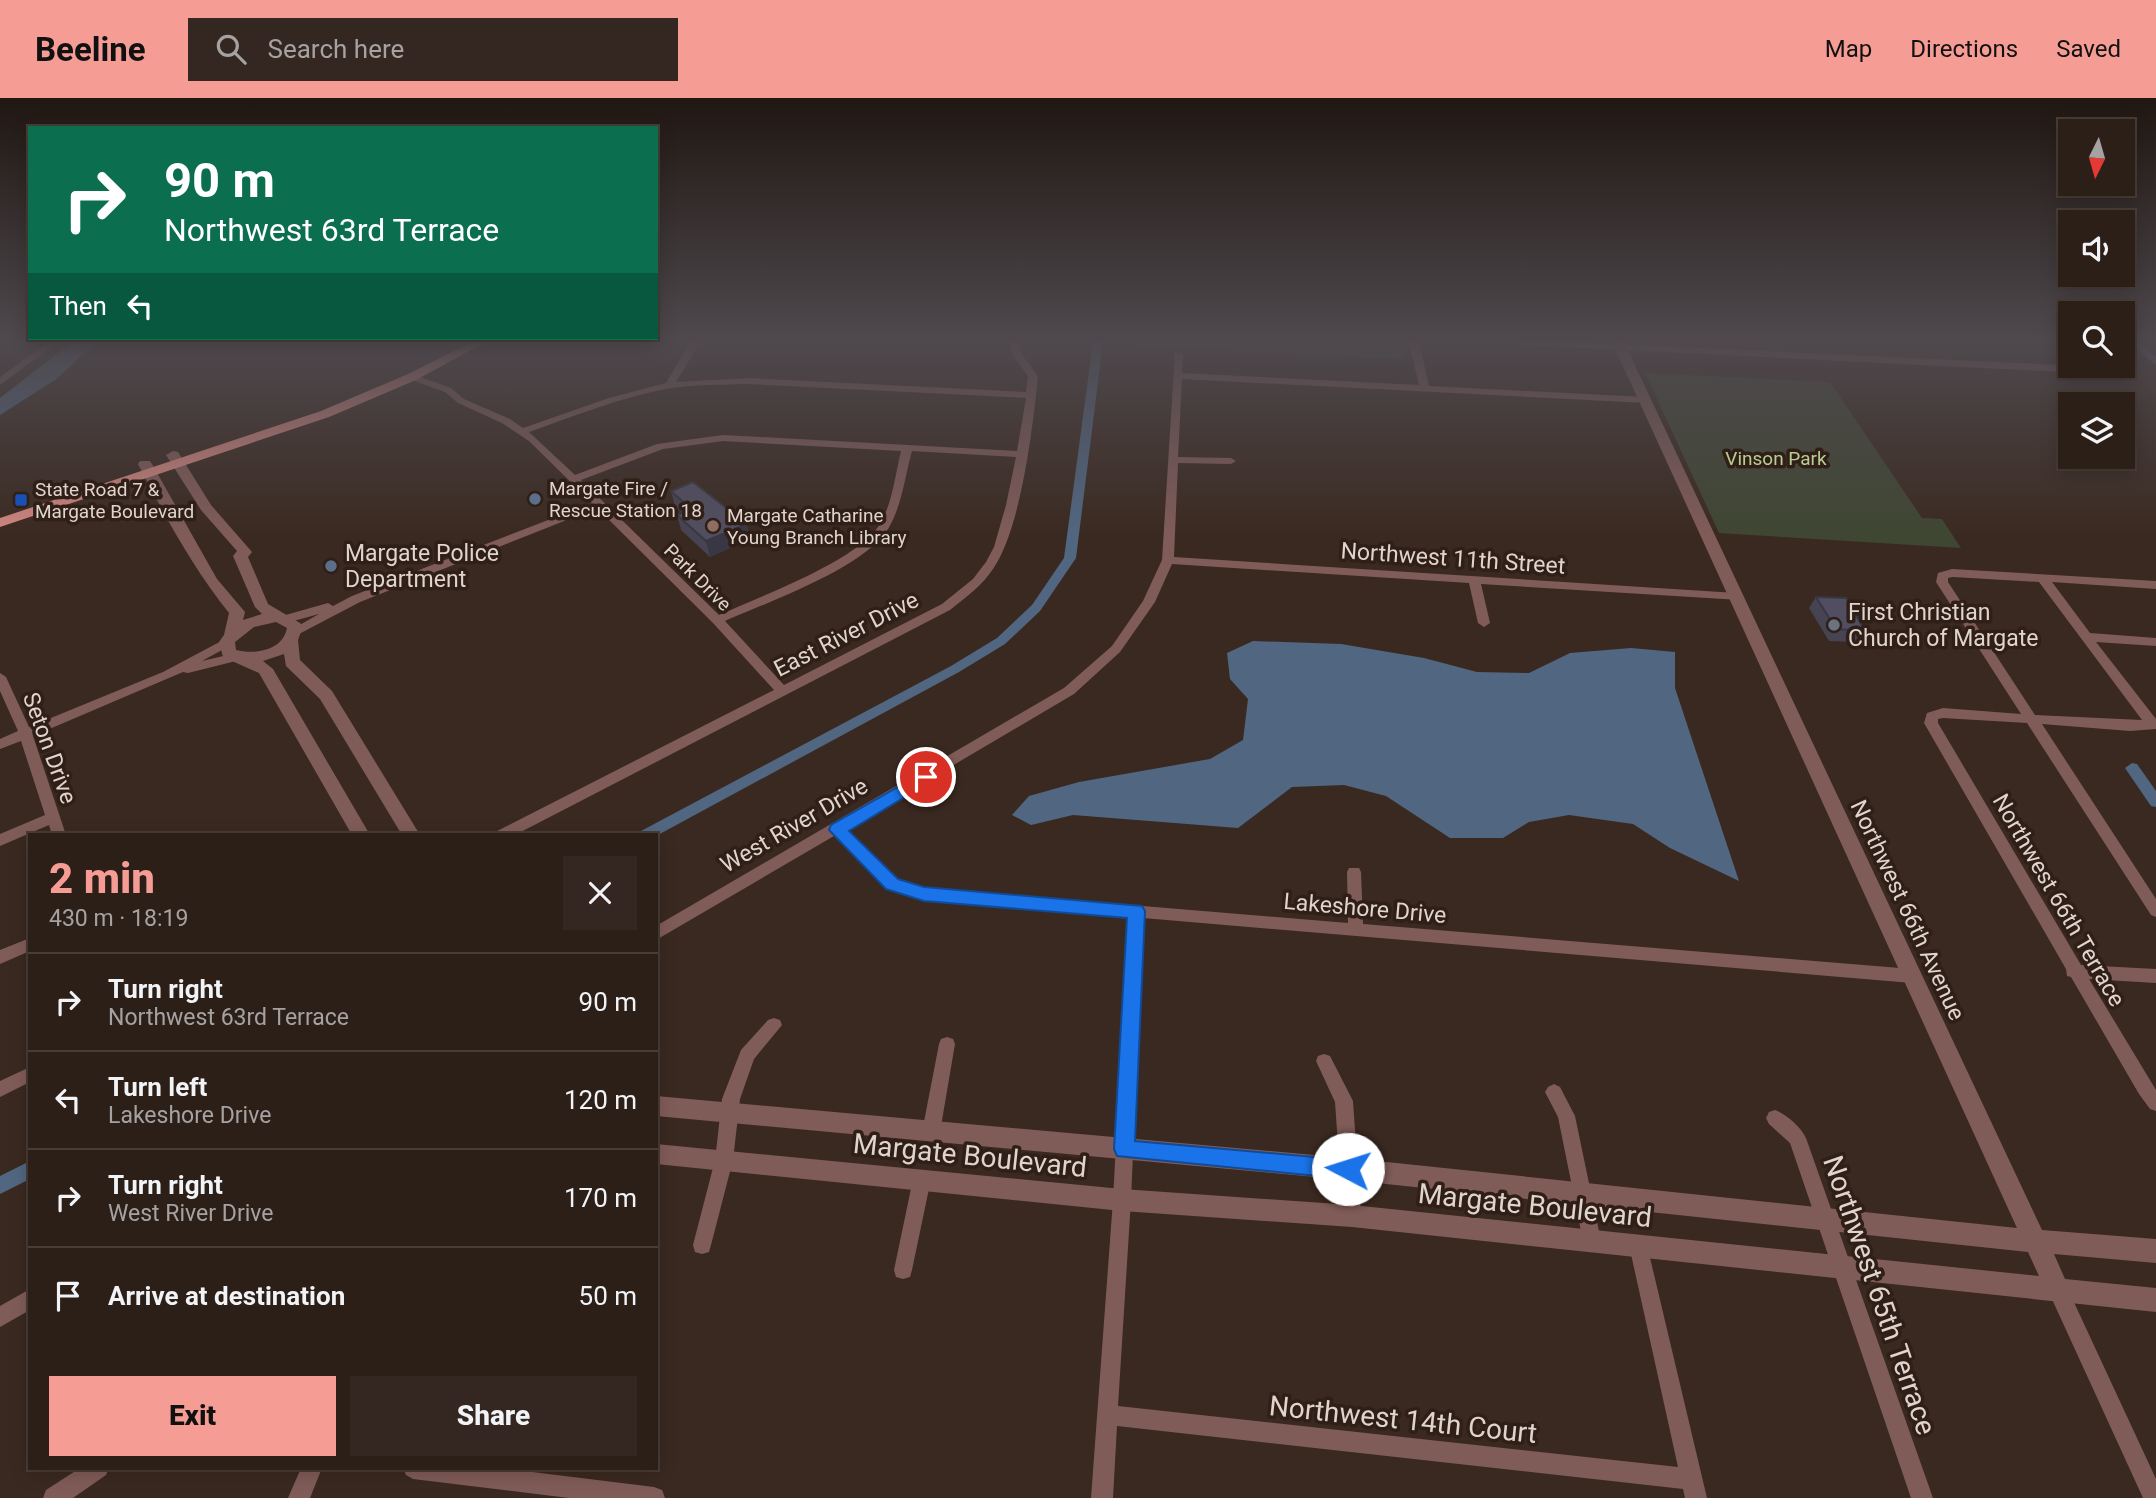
<!DOCTYPE html>
<meta charset="utf-8">
<style>
:root{--surface:#2c1f18;--page:#342721;--text:#f1f3f6;--muted:#a6a2a2;--line:#483d37;--accent:#f59c95}
body{margin:0;font-family:Roboto,sans-serif;background:var(--page);color:var(--text);height:100vh;display:flex;flex-direction:column;font-size:26px;white-space:nowrap}
*{box-sizing:border-box;margin:0}
p{font-size:23px;color:var(--muted)}
.icon{flex:none;width:38px;height:38px;fill:none;stroke:currentColor;stroke-width:2;stroke-linecap:round;stroke-linejoin:round}
.map{position:relative;flex:1;overflow:hidden}
.side{position:absolute;left:28px;top:735px;width:630px;height:637px;display:flex;flex-direction:column;background:var(--surface);border-radius:0px;box-shadow:0 4px 18px #0003,0 0 0 2px var(--line)}
.side>*{flex:none}
.banner{position:absolute;left:28px;top:28px;width:630px;height:214px;border-radius:0px;box-shadow:0 4px 18px #0003,0 0 0 2px var(--line);background:#0b6e4f;color:#fff;overflow:hidden}
.needle{width:46px;rotate:185deg}
.buttons{position:absolute;left:2058px;top:21px;display:grid;gap:14px}
.buttons a{display:grid;place-items:center;width:77px;height:77px;border-radius:0px;background:var(--surface);box-shadow:0 4px 18px #0003,0 0 0 2px var(--line);font-size:35px}
.pin{position:absolute;display:grid;place-items:center;width:60px;height:60px;color:#fff;margin:-30px;border:4px solid #fff;border-radius:50%;box-shadow:0 2px 7px #0007}
.me{position:absolute;width:77px;margin:-38px;rotate:275deg;stroke-linejoin:round;filter:drop-shadow(0 0 5px #0008)}
.turn{display:flex;align-items:center;gap:24px;height:147px;padding:0 21px;font-size:32px}
.turn .icon{width:91px;height:91px;stroke-width:2.5}
.turn b{display:block;font-size:49px;line-height:60px}
.then{display:flex;align-items:center;height:66px;padding:0 21px;background:#0003;gap:14px;font-size:26px}
.round{display:grid;place-items:center;flex:none;width:74px;height:74px;border-radius:0px;background:var(--page)}
.headline{display:flex;align-items:center;justify-content:space-between;height:119px;padding:0 21px}
h1{font-size:42px;font-weight:800;line-height:52px;color:var(--accent)}
.button{display:flex;gap:14px;margin-top:auto;padding:14px 21px}
.button a{flex:1;height:80px;border-radius:0px;background:var(--accent);color:#111;font-size:28px;font-weight:800;line-height:80px;text-align:center}
.button a+a{background:var(--page);color:var(--text)}
ul{padding:0;list-style:none}
li{display:flex;align-items:center;gap:21px;height:98px;padding:0 21px;border-top:2px solid var(--line)}
li div{flex:1}
li b{display:block;font-size:26px}
li em{font-style:normal}
header{display:flex;align-items:center;gap:42px;box-sizing:border-box;height:98px;padding:0 35px;background:var(--accent);color:#111}
header strong{font-size:33px}
nav{display:flex;gap:38px;margin-inline-start:auto;font-size:24px}
.search{width:490px;height:63px;background:var(--page);display:flex;align-items:center;gap:18px;box-sizing:border-box;padding:0 24px;border-radius:0px;color:var(--muted);font-size:26px}
.map>svg:first-child{display:block}
</style>
<header>
<strong>Beeline</strong>
<div class="search"><svg class="icon" aria-label="search" viewBox="0 0 24 24"><circle cx="10" cy="10" r="6"/><path d="M15 15l6 6"/></svg>Search here</div>
<nav><a>Map</a><a>Directions</a><a>Saved</a></nav>
</header>
<div class="map">
<svg width="2156" height="1400" viewBox="0 0 2156 1400">
<rect width="100%" height="100%" fill="#3a2920"/>
<path fill="#3f4632" d="M1114 244H1401L1405 261 1114 246Z
M1645 275 1830 284 1922 420 1942 421 1961 450 1719 435Z"/>
<path fill="#516781" d="M72 244H97L55 282 0 317V300Z
M1253 543 1341 546 1424 560 1477 574 1529 575 1570 555 1631 550 1675 554V590L1739 783 1670 750 1633 726 1569 717 1529 724 1503 740H1450L1386 698 1344 687 1292 689 1238 730 1073 717 1031 727 1012 717 1029 698 1079 684 1210 661 1243 642 1248 601 1230 581 1227 555Z"/>
<g fill="none" stroke-linecap="round" stroke-linejoin="round">
<path fill="#516781" fill-rule="evenodd" d="M1093 244H1103L1076 460 1040 513 1005 546 959 574 656 738 639 737 641 733 951 568 997 540 1032 507 1064 460Z
M2129 244H2138L2156 259V267Z
M2132 665 2137 666 2156 693V709L2151 708 2125 670Z
M30 1063V1081L0 1096V1078Z"/>
<path fill="#805c58" fill-rule="evenodd" d="M48 244H58L0 287V279Z
M690 244H700L676 284 748 280 1026 294 1028 278 1013 258 1009 244H1018L1023 258 1038 278C1033 328 1021 431 993 471 982 488 966 499 950 512L515 737H495L497 733 774 592 713 525 597 410 360 504 299 536H291L289 533 319 516 286 525 280 521 282 518 328 505 333 508 352 498 592 405 529 343 502 325 458 305 445 294 409 281V277H415L451 290 464 301 510 321 523 330 609 300 666 285ZM748 286 1026 300 1017 353 723 337 657 346 575 377 529 334C574 318 619 300 666 291 693 286 721 287 748 286ZM723 343 901 353C895 377 892 409 878 429 854 464 759 499 719 517L581 382 663 351ZM912 353 1016 359 1006 407 994 449 986 464 973 481 942 506 784 587 725 523C768 504 864 470 888 431 902 408 905 378 912 353Z
M1409 244H1419L1429 288 1646 299 1651 302 1646 305 1182 281 1178 359 1231 360 1236 363 1231 366 1178 365 1174 459 1736 495 1742 499 1740 502 1481 486 1490 525 1484 529 1478 525 1469 485 1172 466 1155 504 1120 554 1074 596 845 731 897 782 924 790 1348 825 1347 774 1349 770H1359L1361 774 1363 826 1912 871 1918 873 1920 878 1918 883 1912 885 1143 820 1131 1102 1118 1308 1678 1369 1629 1147 1631 1140 1638 1138 1645 1140 1647 1147 1707 1400H1685L1683 1391 1117 1328 1113 1400H1091L1113 1102 1128 819 924 802 887 790 834 738 656 842V828L1064 590 1112 548 1143 503 1162 462 1175 254 1183 256 1182 275 1419 287Z
M1519 244H1572L2082 268 2065 274 1524 247Z
M2054 244H2063L2070 252V260L2067 259Z
M1952 471 2156 483V491L2052 484 2090 535 2156 540V548L2096 544 2156 621V631L2130 633 2042 626 2156 801V819L2151 817 2027 625 1943 620 1938 621V625L2081 867 2156 871V885L2089 881 2156 992V1013L2150 1011 2139 996 2071 879 2067 878 2066 871 1924 625 1927 615 1943 610 2021 616 1936 484 1938 475ZM1953 479 2039 484 2142 622 2035 617 1948 484V480Z
M227 540 233 544 231 547 202 563 236 555 240 556 242 559 240 562 188 575 183 574 33 638 66 737H52L49 727 0 748V736L45 717 21 643 0 651V641L18 633 0 593V575L6 579 29 629 163 574Z
M30 840V853L0 866V852Z
M774 920 780 922 782 927 754 961 740 1001 733 1062 711 1147 709 1154 702 1156 695 1154 693 1147 715 1062 722 1001 741 952 768 922Z
M947 939 953 941 955 946 940 1034 937 1040 931 1042 925 1040 922 1034 939 946 941 941Z
M1324 956 1330 958 1353 1003 1361 1118 1359 1124 1352 1127 1345 1124 1343 1118 1335 1004 1316 963 1318 958Z
M30 969V984L0 999V983Z
M1554 986 1560 989 1575 1018 1601 1143 1599 1150 1592 1152 1585 1150 1583 1143 1558 1019 1545 994 1548 989Z
M1775 1012C1786 1016 1801 1029 1806 1040L1933 1400H1911L1790 1045 1769 1026 1766 1020 1769 1014Z
M922 1072 928 1075 931 1081 912 1172 910 1179 903 1181 896 1179 894 1172 913 1081 916 1075Z
M2058 1182 2065 1185 2156 1381V1400H2143L2051 1199 2048 1192 2051 1185Z
M30 1191V1212L0 1229V1208Z
M80 1370H109L106 1377 73 1400H43L46 1392Z
M301 1370H322L310 1400H288Z
M403 1370H500L654 1389 662 1392 665 1400H569L413 1381 406 1377Z"/>
<path fill="#805c58" fill-rule="evenodd" d="M1612 244H1624L2042 1132 2156 1141V1165L2054 1156 2065 1181 2156 1190V1214L1352 1129 1122 1113 656 1066V1046L1122 1091 1352 1107 2039 1178 2028 1154 1348 1082 656 1018V998L1348 1060 2017 1130Z
M173 353 178 354 211 407 252 454 248 459 268 506 300 525 303 528 298 542 300 562 332 593 420 737H402L320 601 286 568 284 556 263 563 273 571 370 737H352L259 575 223 559 219 544 224 537 229 515C192 469 165 418 138 366L140 363H150L152 366 217 481 245 514 243 522 262 516 255 509 233 458 237 453 201 412 166 357ZM276 524 287 530C283 552 256 557 236 552L235 544 254 529Z"/>
<path fill="#d28780" fill-rule="evenodd" d="M472 244H486L416 282 329 319 0 429V420L321 313 408 276Z"/>
</g>
<path fill="#464353" d="M671 393 750 441 710 459 681 432 677 417 682 415 675 408Z
M1816 499 1865 533 1858 544 1829 543 1809 510Z"/>
<path fill="#393744" d="M747 426 750 441 710 459 706 443Z"/>
<path fill="#514e61" stroke="#393744" stroke-width="2" d="M693 384 747 426 706 443 677 417 691 411 671 393Z
M1816 499 1846 500 1865 533 1836 531Z"/>
<linearGradient id="sky" x2="0" y2="1"><stop stop-color="#201712"/><stop offset="0.55" stop-color="#4f494e"/><stop offset="1" stop-color="#4f494e" stop-opacity="0"/></linearGradient>
<rect width="2156" height="440" fill="url(#sky)"/>
<path fill="#1a73e8" stroke="#114b97" stroke-width="2" d="M926 673 933 679 931 683 849 733 898 781 924 789 1142 808 1145 813 1135 1043 1348 1062 1355 1064 1358 1071 1355 1078 1348 1081 1117 1058 1114 1051 1127 820 924 803 886 791 829 732 831 727Z"/>
<g fill="#5c6f8a" stroke="#301f17" stroke-width="2.5">
<circle cx="535" cy="401" r="7"/>
<circle cx="331" cy="468" r="7"/>
</g>
<rect fill="#1a4fb4" stroke="#301f17" stroke-width="2.5" x="14" y="395" width="14" height="14" rx="3.5"/>
<circle fill="#8d6e63" stroke="#301f17" stroke-width="2.5" cx="713" cy="428" r="7"/>
<circle fill="#6b7280" stroke="#301f17" stroke-width="2.5" cx="1834" cy="527" r="7"/>
<g text-anchor="middle" stroke-width="7" stroke-linejoin="round" paint-order="stroke">
<g font-size="19" fill="#b8cd94" stroke="#301f17">
<text x="1776" y="367">Vinson Park</text>
</g>
<g font-size="19" fill="#dfd4ce" stroke="#301f17" text-anchor="start">
<text x="549" y="397">Margate Fire /<tspan x="549" dy="22">Rescue Station 18</tspan></text>
<text x="35" y="398">State Road 7 &amp;<tspan x="35" dy="22">Margate Boulevard</tspan></text>
<text x="727" y="424">Margate Catharine<tspan x="727" dy="22">Young Branch Library</tspan></text>
</g>
<g font-size="19" fill="#dfd4ce" stroke="#301f17">
<text transform="translate(698 479) rotate(45)" y="7">Park Drive</text>
</g>
<g font-size="23" fill="#dfd4ce" stroke="#301f17" text-anchor="start">
<text x="345" y="463">Margate Police<tspan x="345" dy="26">Department</tspan></text>
<text x="1848" y="522">First Christian<tspan x="1848" dy="26">Church of Margate</tspan></text>
</g>
<g font-size="23" fill="#dfd4ce" stroke="#301f17">
<text transform="translate(1453 460) rotate(4)" y="8">Northwest 11th Street</text>
<text transform="translate(846 536) rotate(-27)" y="8">East River Drive</text>
<text transform="translate(50 650) rotate(70)" y="8">Seton Drive</text>
<text transform="translate(794 727) rotate(-30)" y="8">West River Drive</text>
<text transform="translate(2059 802) rotate(60)" y="8">Northwest 66th Terrace</text>
<text transform="translate(1365 810) rotate(5)" y="8">Lakeshore Drive</text>
<text transform="translate(1908 812) rotate(65)" y="8">Northwest 66th Avenue</text>
</g>
<g font-size="28" fill="#dfd4ce" stroke="#301f17">
<text transform="translate(970 1057) rotate(6)" y="10">Margate Boulevard</text>
<text transform="translate(1535 1107) rotate(6)" y="10">Margate Boulevard</text>
<text transform="translate(1880 1197) rotate(71)" y="10">Northwest 65th Terrace</text>
<text transform="translate(1403 1321) rotate(6)" y="10">Northwest 14th Court</text>
</g>
</g>
</svg>
<div class="buttons">
<a><svg class="needle" viewBox="-14 -14 28 28"><path d="M0-13l5 13h-10z" fill="#e53935"/><path d="M0 13l5-13h-10z" fill="#a6a2a2"/></svg></a>
<a><svg class="icon" aria-label="sound" viewBox="0 0 24 24"><path d="M4 9h4l5-4v14l-5-4H4zM17 9q2 3 0 6"/></svg></a>
<a><svg class="icon" aria-label="search" viewBox="0 0 24 24"><circle cx="10" cy="10" r="6"/><path d="M15 15l6 6"/></svg></a>
<a><svg class="icon" aria-label="layers" viewBox="0 0 24 24"><path d="M12 4l9 5-9 5-9-5zM3 14l9 5 9-5"/></svg></a>
</div>
<div class="pin" style="left:926px;top:679px;background:#d93025"><svg class="icon" aria-label="arrive" viewBox="0 0 24 24"><path d="M6 21V4h12l-3 4 3 4H6"/></svg></div>
<svg class="me" style="left:1348px;top:1071px" viewBox="-20 -20 40 40"><circle r="19" fill="#fff"/><path d="M0-13L10 11 0 6-10 11z" fill="#1a73e8"/></svg>
<div class="banner">
<div class="turn"><svg class="icon" aria-label="right" viewBox="0 0 24 24"><path d="M7 20v-9h11M14 6l5 5-5 5"/></svg><div><b>90 m</b>Northwest 63rd Terrace</div></div>
<div class="then">Then<svg class="icon" aria-label="left" viewBox="0 0 24 24"><path d="M17 20v-9H6M10 6l-5 5 5 5"/></svg></div>
</div>
<section class="side">
<div class="headline"><div><h1>2 min</h1><p>430 m · 18:19</p></div><a class="round"><svg class="icon" aria-label="close" viewBox="0 0 24 24"><path d="M6 6l12 12M18 6L6 18"/></svg></a></div>
<ul>
<li><svg class="icon" aria-label="right" viewBox="0 0 24 24"><path d="M7 20v-9h11M14 6l5 5-5 5"/></svg><div><b>Turn right</b><p>Northwest 63rd Terrace</p></div><em>90 m</em></li>
<li><svg class="icon" aria-label="left" viewBox="0 0 24 24"><path d="M17 20v-9H6M10 6l-5 5 5 5"/></svg><div><b>Turn left</b><p>Lakeshore Drive</p></div><em>120 m</em></li>
<li><svg class="icon" aria-label="right" viewBox="0 0 24 24"><path d="M7 20v-9h11M14 6l5 5-5 5"/></svg><div><b>Turn right</b><p>West River Drive</p></div><em>170 m</em></li>
<li><svg class="icon" aria-label="arrive" viewBox="0 0 24 24"><path d="M6 21V4h12l-3 4 3 4H6"/></svg><div><b>Arrive at destination</b></div><em>50 m</em></li>
</ul>
<div class="button"><a>Exit</a><a>Share</a></div>
</section>
</div>
